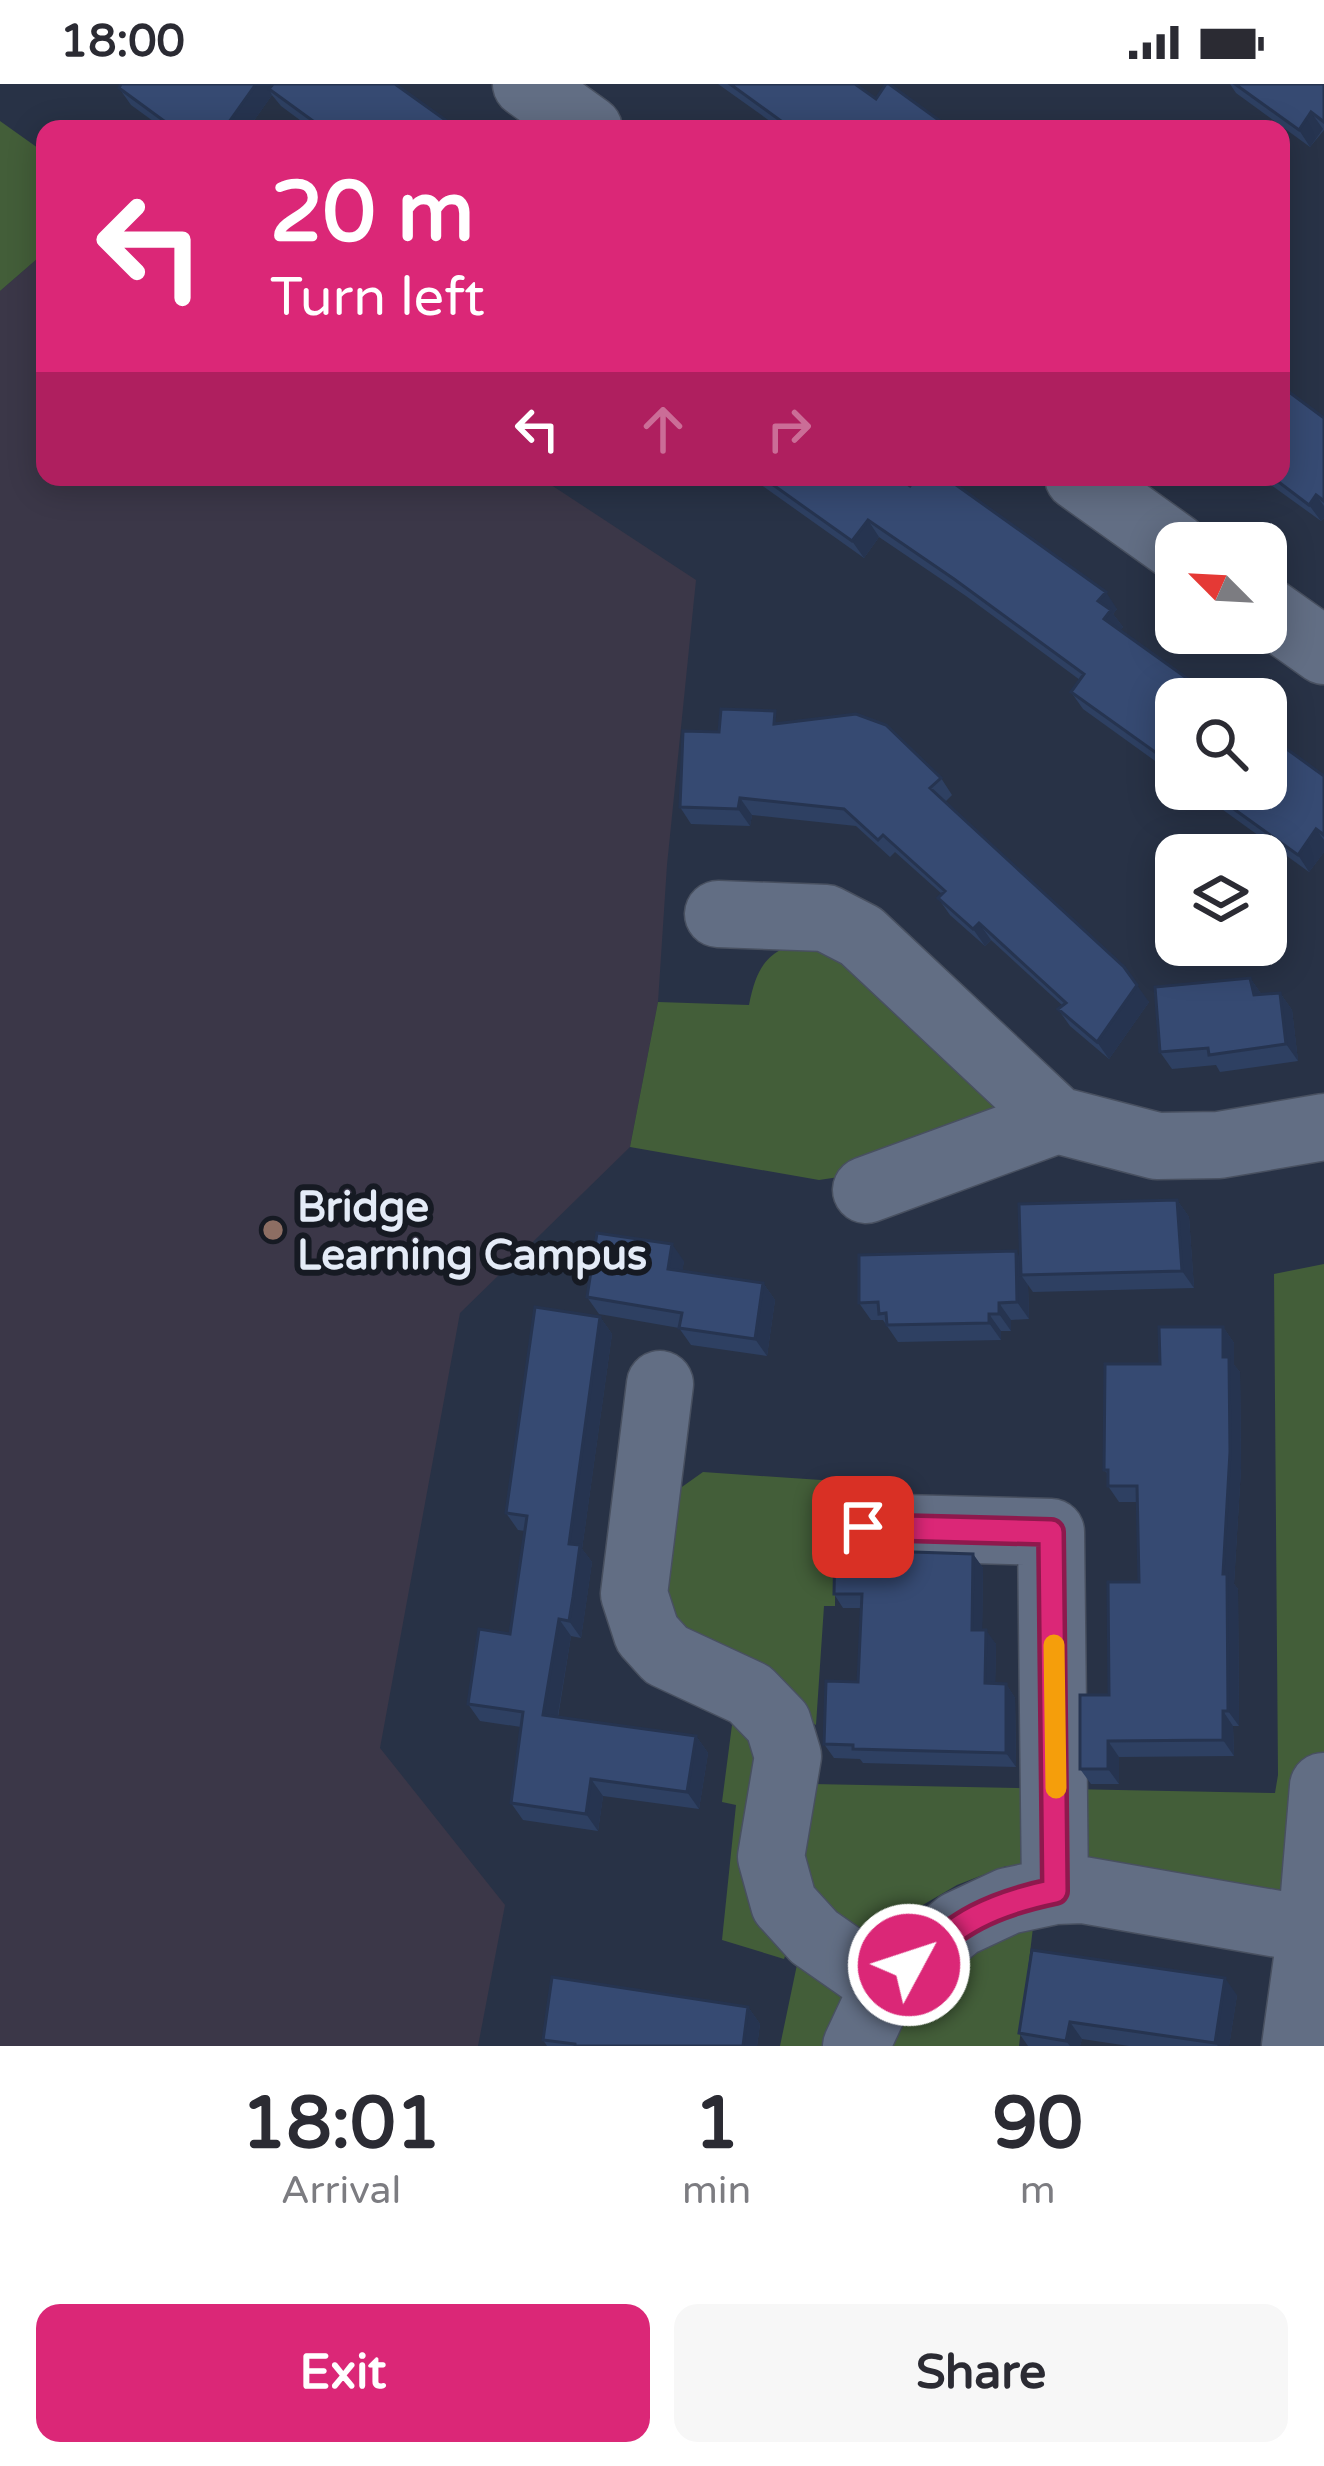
<!DOCTYPE html>
<style>
:root{--surface:#fff;--page:#f7f7f7;--text:#2b2b33;--muted:#7c7c81;--accent:#db2777}
body{margin:0;font-family:"Varela Round",sans-serif;background:var(--page);color:var(--text);height:100vh;display:flex;flex-direction:column;font-size:45px;white-space:nowrap}
*{box-sizing:border-box;margin:0}
p{font-size:39px;color:var(--muted)}
.icon{flex:none;width:66px;height:66px;fill:none;stroke:currentColor;stroke-width:2;stroke-linecap:round;stroke-linejoin:round}
.map{position:relative;height:1962px;overflow:hidden}
.side{display:flex;flex-direction:column;background:var(--surface);flex:1}
.side>*{flex:none}
.top-card{position:absolute;left:36px;top:36px;width:1254px;height:366px;border-radius:24px;box-shadow:0 6px 30px #0003;background:#db2777;color:#fff;overflow:hidden}
.needle{width:78px;rotate:294deg}
.buttons{position:absolute;left:1155px;top:438px;display:grid;gap:24px}
.buttons a{display:grid;place-items:center;width:132px;height:132px;border-radius:24px;background:var(--surface);box-shadow:0 6px 30px #0003;font-size:60px}
.pin{position:absolute;display:grid;place-items:center;width:102px;height:102px;color:#fff;margin:-51px;border-radius:24px;box-shadow:0 6px 18px #0006}
.me{position:absolute;width:132px;margin:-66px;rotate:50deg;stroke-linejoin:round;filter:drop-shadow(0 0 9px #0008)}
.turn{display:flex;align-items:center;gap:42px;height:252px;padding:0 36px;font-size:54px}
.turn .icon{width:156px;height:156px;stroke-width:2.5}
.turn b{display:block;font-size:84px;line-height:102px}
.lanes{display:flex;align-items:center;height:114px;padding:0 36px;background:#0003;justify-content:center;gap:60px;direction:ltr}
.lanes .off{opacity:.35}
.eta{display:flex;justify-content:space-evenly;align-items:center;height:204px;text-align:center}
.eta b{font-size:72px;font-weight:700;line-height:84px}
.primary-button{display:flex;gap:24px;margin-top:auto;padding:24px 36px}
.primary-button a{flex:1;height:138px;border-radius:24px;background:var(--accent);color:#fff;font-size:48px;font-weight:700;line-height:138px;text-align:center}
.primary-button a+a{background:var(--page);color:var(--text)}
.status{display:flex;justify-content:space-between;align-items:center;height:84px;padding:0 60px;background:var(--surface);direction:ltr}
.status svg{height:33px;fill:currentColor}
.map>svg:first-child{display:block}
</style>
<div class="status"><b>18:00</b><svg viewBox="0 0 49 12"><path d="M0 12V9h3v3zM5 12V6h3v6zM10 12V3h3v9zM15 12V0h3v12zM26 1h20v11H26zM47 4h2v5h-2z"/></svg></div>
<div class="map">
<svg width="1324" height="1962" viewBox="0 0 1324 1962">
<rect width="100%" height="100%" fill="#283246"/>
<path fill="#3b3748" d="M45 168V393H539L696 496 667 781 658 918 630 1063 460 1229 380 1664 505 1821 478 1962H0V207Z"/>
<path fill="#435e39" d="M0 37 45 69V168L0 207Z
M811 853 1000 1012 996 1033 846 1092 819 1096 630 1063 658 918 749 921C758 877 769 867 811 853Z
M1324 1180V1828L1025 1796 1006 1782 957 1801 909 1829V1852L889 1866 799 1803 812 1700 1275 1709 1278 1691 1274 1190Z
M703 1388 836 1397 835 1522H824L816 1641 693 1561 656 1507 679 1405Z
M739 1629 759 1646 789 1861 784 1875 722 1856 736 1721 722 1718 732 1641Z
M1034 1835 1019 1962H875L908 1907Z
M799 1871 844 1910 830 1962H780Z"/>
<g fill="none" stroke-linecap="round" stroke-linejoin="round">
<defs>
<path id="minor" d="M526 0 589 45
M1078 393 1176 463
M1266 526 1324 567
M718 830 826 834 861 852 1057 1036 1157 1062 1219 1061 1324 1043
M866 1106 1057 1036
M660 1300 634 1510 647 1550 666 1571 750 1610 778 1639 788 1672 771 1773 784 1820 814 1853 884 1902
M863 1443 1051 1448 1055 1807
M856 1962 884 1902 959 1840 1008 1817 1055 1807 1083 1806 1324 1848
M1295 1962 1311 1846 1323 1702"/>
</defs>
<use href="#minor" stroke="#485060" stroke-width="69"/>
<use href="#minor" stroke="#626e84" stroke-width="66"/>
</g>
<path fill="#2e4062" d="M395 0 458 45H312L281 22 272 11 248 45H164L131 21 119 4Z
M718 0H855L876 15 951 45H781Z
M1230 0H1324V46L1310 63 1236 9Z
M1324 334V434L1321 437 1260 393H1281Z
M750 393H897L1117 525 1113 530 1123 543 1120 546 1176 615V692L1083 625 1071 608 1080 596 966 512 879 453 864 474Z
M783 639 941 694 952 711 945 718 1149 918 1109 975 1070 942 1058 925 1062 921 991 856 985 862 950 831 938 814 942 810 895 768 890 773 856 742 752 731 750 742 691 740 680 723 719 648Z
M1324 692V768L1309 788 1194 705H1266Z
M1250 894 1262 911 1280 909 1292 926 1298 977 1220 988 1216 981 1172 985 1160 968Z
M1177 1116 1189 1133 1194 1204 1033 1208 1028 1201 1029 1235 1011 1236V1247H1001V1256L898 1258 883 1236H871L859 1219 1021 1174Z
M684 1177 682 1187 763 1199 775 1216 767 1272 691 1261 679 1244 599 1230 587 1213Z
M600 1233 612 1250 582 1465 592 1478 581 1554 571 1552 558 1633 696 1652 708 1669 699 1725 603 1712 598 1747 523 1736 511 1719 521 1643 480 1637 468 1620 510 1550 525 1447 518 1446 506 1429Z
M1223 1243 1234 1259V1281L1240 1288 1241 1384 1234 1500 1238 1505 1239 1642H1233L1234 1672 1119 1673V1700H1091L1080 1685 1109 1611 1139 1498 1137 1418H1119L1108 1402V1390L1104 1386 1160 1280Z
M852 1466 973 1470 983 1484 982 1546 996 1560 995 1600H1006L1015 1614 1016 1683 863 1679 860 1675 834 1674 824 1660 858 1598 862 1524H843L834 1510Z
M1032 1866 1237 1911 1229 1962H1129L1082 1955 1080 1962H1028L1019 1949Z
M748 1923 760 1940 757 1962H547L543 1956Z"/>
<path fill="#263450" d="M256 0H280L269 5 272 11 248 45H224Z
M1311 28 1323 45 1310 63 1299 46Z
M1316 411 1324 422V434L1321 437 1309 421Z
M868 436 879 453 864 474 852 457Z
M1106 508 1117 525 1113 530 1123 543 1116 552 1104 535 1098 517Z
M740 714 752 731 750 742 738 725Z
M1316 745 1324 756V768L1309 788 1298 771Z
M979 839 991 856 985 862 973 845Z
M1250 894 1262 911H1254Z
M1137 901 1149 918 1109 975 1097 958Z
M1280 909 1292 926 1298 977 1286 960Z
M1177 1116 1189 1133 1194 1204 1182 1187Z
M672 1160 684 1177 680 1202 668 1185Z
M1016 1167 1028 1184 1021 1191 1028 1201 1029 1235 1017 1218Z
M763 1199 775 1216 767 1272 755 1255Z
M999 1219 1011 1236V1247L999 1230Z
M989 1230 1001 1247V1256L989 1239Z
M600 1233 612 1250 582 1465 592 1478 581 1554 569 1537V1460Z
M1223 1243 1234 1259V1281L1240 1288 1241 1384 1234 1500 1238 1505 1239 1642 1228 1627 1223 1490Z
M973 1470 983 1484 982 1560 972 1546Z
M559 1535 571 1552 555 1648 543 1631Z
M986 1546 996 1560 995 1613 985 1599Z
M1006 1600 1015 1614 1016 1683 1006 1669Z
M1223 1627 1233 1642 1234 1672 1223 1656Z
M696 1652 708 1669 699 1725 687 1708Z
M1108 1657 1119 1673V1700L1108 1685Z
M591 1695 603 1712 598 1747 586 1730Z
M1225 1894 1237 1911 1229 1962H1218L1215 1959Z
M748 1923 760 1940 757 1962H743Z
M1070 1938 1082 1955 1080 1962H1070L1066 1957Z"/>
<path fill="#364a72" stroke="#263450" stroke-width="3" d="M121 0H256L224 45H175L119 4Z
M273 0H395L458 45H324L269 5Z
M730 0H855L876 15 886 0H889L951 45H792Z
M1235 0H1324V38L1311 28 1299 46Z
M1281 302 1324 334V417L1316 411 1309 421 1272 393H1281Z
M762 393H897L910 402 916 393H945L1106 508 1098 517 1111 526 1104 535 1216 615H1176V683L1071 608 1084 590 954 495 868 436 852 457Z
M721 625 775 627 774 640 856 630 886 641 941 694 930 704 1124 883 1137 901 1097 958 1058 925 1066 919 979 839 973 845 938 814 945 807 883 751 878 756 844 725 740 714 738 725 680 723 683 647 719 648Z
M1266 650 1324 692V751L1316 745 1298 771 1206 705H1266Z
M1250 894 1254 911 1280 909 1286 960 1209 971 1208 964 1160 968 1155 903Z
M1177 1116 1182 1187 1021 1191 1019 1120Z
M597 1149 672 1160 668 1185 763 1199 755 1255 679 1244 682 1229 587 1213Z
M1016 1167 1017 1218 999 1219V1230H989V1239L887 1241 886 1229 879 1230 878 1218 859 1219V1171Z
M535 1223 600 1233 569 1460 580 1461 573 1513 569 1537 559 1535 543 1631 696 1652 687 1708 591 1695 586 1730 511 1719 523 1628 468 1620 479 1545 510 1550 527 1432 506 1429Z
M1159 1243H1223V1273H1229L1230 1368 1223 1490H1227L1228 1627H1223V1656L1108 1657V1685H1080V1611H1109L1108 1498H1139L1137 1402H1108V1386H1104L1105 1280H1160Z
M835 1462 852 1466 973 1470 972 1546H986L985 1599 1006 1600V1669L853 1665V1661L824 1660 826 1597 858 1598 862 1510H834Z
M1032 1866 1225 1894 1215 1959 1070 1938 1066 1957 1019 1949Z
M552 1893 748 1923 743 1962H575V1960L543 1956Z"/>
<g fill="none" stroke-linecap="round" stroke-linejoin="round">
<defs>
<path id="route" d="M863 1443 1051 1448 1055 1807C988 1821 961 1838 909 1881"/>
</defs>
<use href="#route" stroke="#8e194d" stroke-width="30"/>
<use href="#route" stroke="#db2777" stroke-width="21"/>
<path stroke="#f59e0b" stroke-width="21" d="M1054 1561 1056 1704"/>
</g>
<circle fill="#8d6e63" stroke="#161a23" stroke-width="4.5" cx="273" cy="1146" r="12"/>
<g text-anchor="middle" stroke-width="12" stroke-linejoin="round" paint-order="stroke">
<g font-size="42" font-weight="bold" fill="#e4ebf7" stroke="#161a23" text-anchor="start">
<text x="297" y="1137">Bridge<tspan x="297" dy="48">Learning Campus</tspan></text>
</g>
</g>
</svg>
<div class="buttons">
<a><svg class="needle" viewBox="-14 -14 28 28"><path d="M0-13l5 13h-10z" fill="#e53935"/><path d="M0 13l5-13h-10z" fill="#7c7c81"/></svg></a>
<a><svg class="icon" aria-label="search" viewBox="0 0 24 24"><circle cx="10" cy="10" r="6"/><path d="M15 15l6 6"/></svg></a>
<a><svg class="icon" aria-label="layers" viewBox="0 0 24 24"><path d="M12 4l9 5-9 5-9-5zM3 14l9 5 9-5"/></svg></a>
</div>
<div class="pin" style="left:863px;top:1443px;background:#d93025"><svg class="icon" aria-label="arrive" viewBox="0 0 24 24"><path d="M6 21V4h12l-3 4 3 4H6"/></svg></div>
<svg class="me" style="left:909px;top:1881px" viewBox="-20 -20 40 40"><circle r="17" fill="#db2777" stroke="#fff" stroke-width="3"/><path d="M0-11L8 9 0 5-8 9z" fill="#fff"/></svg>
<div class="top-card">
<div class="turn"><svg class="icon" aria-label="left" viewBox="0 0 24 24"><path d="M17 20v-9H6M10 6l-5 5 5 5"/></svg><div><b>20 m</b>Turn left</div></div>
<div class="lanes"><svg class="icon" aria-label="left" viewBox="0 0 24 24"><path d="M17 20v-9H6M10 6l-5 5 5 5"/></svg><svg class="icon off" aria-label="ahead" viewBox="0 0 24 24"><path d="M12 20V5M6 11l6-6 6 6"/></svg><svg class="icon off" aria-label="right" viewBox="0 0 24 24"><path d="M7 20v-9h11M14 6l5 5-5 5"/></svg></div>
</div>
</div>
<section class="side">
<div class="eta">
<div><b>18:01</b><p>Arrival</p></div>
<div><b>1</b><p>min</p></div>
<div><b>90</b><p>m</p></div>
</div>
<div class="primary-button"><a>Exit</a><a>Share</a></div>
</section>
